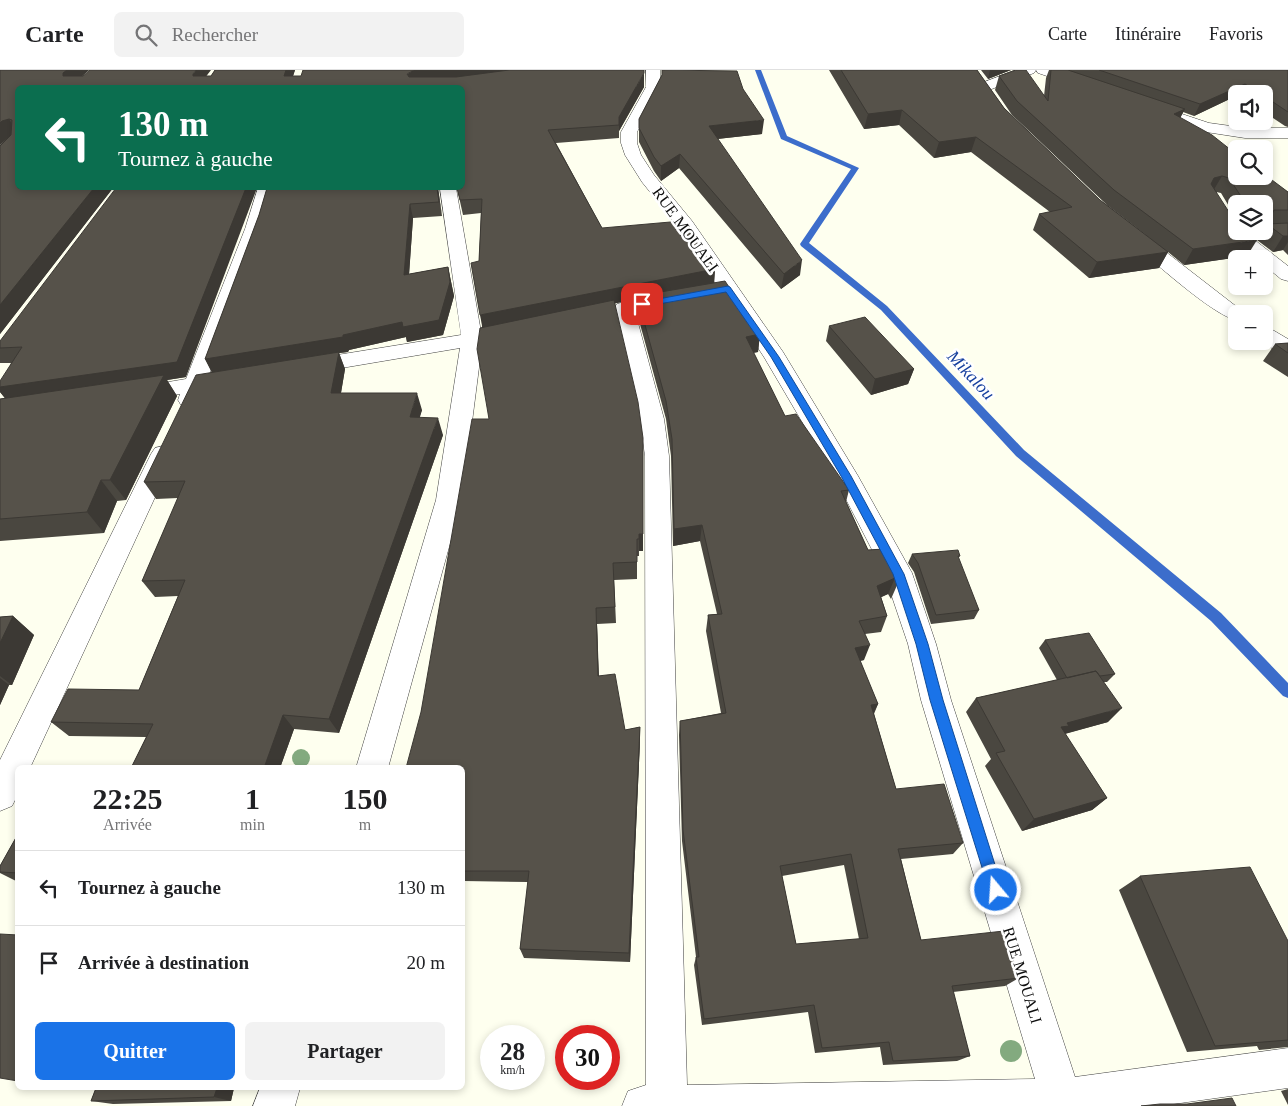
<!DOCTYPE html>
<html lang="fr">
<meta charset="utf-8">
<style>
:root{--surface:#fff;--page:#f2f2f2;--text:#202124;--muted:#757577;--line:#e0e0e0;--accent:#1a73e8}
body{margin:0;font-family:Georgia,serif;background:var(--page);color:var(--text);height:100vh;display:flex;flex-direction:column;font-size:19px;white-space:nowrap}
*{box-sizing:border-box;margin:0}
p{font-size:16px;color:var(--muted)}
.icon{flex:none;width:28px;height:28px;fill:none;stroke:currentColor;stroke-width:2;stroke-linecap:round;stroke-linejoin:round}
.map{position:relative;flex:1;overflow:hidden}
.drawer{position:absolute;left:15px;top:695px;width:450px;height:325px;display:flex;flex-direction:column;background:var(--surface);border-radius:8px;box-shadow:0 2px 8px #0003}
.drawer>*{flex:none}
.guide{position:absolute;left:15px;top:15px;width:450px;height:105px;border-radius:8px;box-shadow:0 2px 8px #0003;background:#0b6e4f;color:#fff;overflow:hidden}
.controls{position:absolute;left:1228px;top:15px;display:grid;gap:10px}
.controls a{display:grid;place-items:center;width:45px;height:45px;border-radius:8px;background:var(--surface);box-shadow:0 2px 8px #0003;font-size:25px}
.speed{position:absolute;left:480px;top:955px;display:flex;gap:10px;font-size:25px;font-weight:700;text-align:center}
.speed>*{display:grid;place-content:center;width:65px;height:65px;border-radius:50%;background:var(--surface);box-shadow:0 2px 8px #0003;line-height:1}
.speed small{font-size:12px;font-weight:400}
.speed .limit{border:8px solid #d22;background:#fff;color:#111}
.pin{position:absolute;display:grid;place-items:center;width:42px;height:42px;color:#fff;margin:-21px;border-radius:10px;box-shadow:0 2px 8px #0006}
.me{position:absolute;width:55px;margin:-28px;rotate:342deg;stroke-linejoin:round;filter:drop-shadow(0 0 4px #0008)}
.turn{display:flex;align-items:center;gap:18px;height:105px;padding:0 20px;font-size:22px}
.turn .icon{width:65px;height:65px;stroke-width:2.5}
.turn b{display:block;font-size:35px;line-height:42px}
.eta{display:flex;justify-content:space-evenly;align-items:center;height:85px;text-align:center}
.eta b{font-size:30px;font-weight:700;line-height:35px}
.primary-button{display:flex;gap:10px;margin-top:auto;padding:10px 20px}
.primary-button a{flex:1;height:58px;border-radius:8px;background:var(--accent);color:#fff;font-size:20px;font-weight:700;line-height:58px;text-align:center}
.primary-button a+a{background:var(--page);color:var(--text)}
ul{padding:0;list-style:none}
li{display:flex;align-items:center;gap:15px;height:75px;padding:0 20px;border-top:1px solid var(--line)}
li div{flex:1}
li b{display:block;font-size:19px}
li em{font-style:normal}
header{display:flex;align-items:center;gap:30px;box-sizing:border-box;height:70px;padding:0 25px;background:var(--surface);border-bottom:1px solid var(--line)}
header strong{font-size:24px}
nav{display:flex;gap:28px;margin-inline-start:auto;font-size:18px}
.search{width:350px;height:45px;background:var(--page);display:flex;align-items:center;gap:12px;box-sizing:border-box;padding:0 18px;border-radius:8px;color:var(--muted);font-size:19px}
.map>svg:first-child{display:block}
</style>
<header>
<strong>Carte</strong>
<div class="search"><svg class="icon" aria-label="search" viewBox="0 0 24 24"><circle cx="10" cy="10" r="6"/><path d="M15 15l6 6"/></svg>Rechercher</div>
<nav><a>Carte</a><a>Itinéraire</a><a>Favoris</a></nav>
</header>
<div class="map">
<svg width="1288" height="1036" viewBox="0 0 1288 1036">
<rect width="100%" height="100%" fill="#feffef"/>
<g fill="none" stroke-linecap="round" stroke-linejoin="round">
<path fill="#3c6dcb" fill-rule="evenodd" d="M755 0H761L787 66 859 98 809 173 887 236 1024 380 1221 543 1288 613V628L1283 626 1211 551 1016 386 881 240 801 176 800 174 851 99 781 69Z"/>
<defs>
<path id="minor" d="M646 0H660V17L637 62V73L641 85 654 105 692 151 783 282 858 406 912 503 936 574 951 630 1075 1007 1288 978V1018L1159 1036H622L628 1021 646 1015 645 386 640 349 614 238 617 234 624 232 631 234 634 238 664 349 669 386 687 1015 1035 1009 921 630 908 574 884 503 834 406 764 287 679 158 642 112 625 85 621 73V62L646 17Z
M1016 0H1036L1034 3 989 20H979L977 17 979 14Z
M1036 0H1057L1089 11 1091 14 1089 17H1079L1038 3Z
M1146 32 1209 53 1245 58H1288V68H1245L1206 62 1141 39 1139 36 1141 33Z
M258 118H274L263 159 209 305 226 303 234 305 237 310 234 315 204 321 197 335 189 337 181 335 178 330 180 324 135 331 127 329 124 324 127 319 186 309 245 159Z
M440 118H456L481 262 514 255 521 257 524 261 521 265 482 274 462 430 388 698H356L436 430 460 278 306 304 298 302 295 297 298 292 306 290 461 265Z
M1226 145 1232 146 1236 152V161H1243L1288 196V211L1281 209 1264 195V189C1244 189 1227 166 1217 150L1220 146Z
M1134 161 1140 162 1246 244H1236V250C1212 245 1150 188 1128 170L1125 166 1128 162Z
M1264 257 1271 259 1288 269V286L1280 284 1262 271Z
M163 376 171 378 175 384 30 698H18V724L12 736 0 741V690L151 384 155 378Z
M260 1018H300L295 1036H253Z"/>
</defs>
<use href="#minor" stroke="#414141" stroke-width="1"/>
<use href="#minor" fill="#fff" fill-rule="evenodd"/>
</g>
<g fill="#83aa7f">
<circle cx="301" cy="688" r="9"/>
<circle cx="1011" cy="981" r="11"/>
</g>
<path fill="#4a4740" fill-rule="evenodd" d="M0 0H89L82 6H211L215 0H295L293 6 644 17 619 61V68L556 73 602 158 715 199 714 213 760 264 758 282 753 283 785 346 849 420 846 432 868 480 884 479 898 513 891 529 888 524 881 527 887 546 881 562 865 564 864 590 860 591 878 634 874 644 896 719 963 773 953 784 901 789 921 870 1019 908 1005 916 953 922 970 986 957 991 883 995 880 977 815 983 808 942 702 955 694 895 696 887 682 771 679 665 680 651 721 643 706 561 708 545 717 544 700 471 673 476 671 386 666 349 637 243V229L615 233 643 481H639V486H637V509L614 510 616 553 597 554 599 606 625 660 640 657V671L630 892 524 888 520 879 528 812 464 811 462 818V698L421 642 489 349 482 257 479 191 481 143 463 145 457 118 462 18 18 118H113L0 264V76L11 65 0 75ZM844 795 859 869 796 874 782 806Z
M829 0H977L1004 38 1100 130 1154 171 1107 135 1012 45 995 20 999 6 1044 26 1046 8 1049 0H1288V57L1285 56 1264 42V24H1236V26L1194 46 1183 42 1180 48 1288 122V185L1283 180 1273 182 1257 170 1263 161H1264V159L1267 155H1265L1264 157V134H1236V148L1221 123 1216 122 1247 186 1184 195 1168 182 1159 198 1089 208 1033 160 1039 144 1050 142 971 82 934 88 899 55 864 59Z
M981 0H1011L988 9Z
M662 5 743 19 762 64 717 69 800 205 781 219 679 98 661 111 654 101 639 72V49Z
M267 118H439H438L442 146 413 148 409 204 448 197 454 226 443 265 407 272 406 267 349 280 348 282 339 283 345 299 341 323 422 340 419 348 443 365 339 663 294 659 280 698H131L146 667 69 666 51 652 139 620 178 526 155 527 142 511 178 428 156 429 144 412 212 303 205 289 259 145Z
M829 256 914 299 908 314 871 325 826 271Z
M0 271 186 307 167 310 177 326 126 430 117 431 104 463 0 471V329L5 328 0 322 11 293H0Z
M1288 273V307L1263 291 1275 274Z
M912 484 960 486 958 488 979 540 974 549 931 554 914 502 908 493Z
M13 546 34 565 12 615H9L0 635V547Z
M1045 570 1115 604 1107 612H1104L1108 652 1065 664 1107 728 1092 740 1022 761 985 696 991 689 966 642 976 628 1057 610 1039 578Z
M18 764V812L0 803V796Z
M1140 806 1288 871V977L1259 980 1257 976 1187 982 1119 820Z
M96 1018H234L231 1031 113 1034 91 1031Z
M1288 1019V1035L1281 1021Z"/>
<path fill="#3c3934" d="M67 0H89L70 17 63 6V3Z
M196 0H211L198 17 193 6V4Z
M286 0H295L289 18 284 6Z
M414 0H517L410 18 407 4Z
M990 0H1011L988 9Z
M644 3V17L619 61V68V47Z
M1245 14 1239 24H1236V26L1194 46 1200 34Z
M1185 39 1177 54 1174 44Z
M902 40 899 55 864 59 868 44Z
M9 49 17 62 11 65 0 75V53L2 51Z
M764 50 762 64 708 70 709 56Z
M976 67 971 82 934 88 939 72Z
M680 84 679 98 661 111V96Z
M1222 106 1213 121 1206 123 1214 108Z
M94 118H113L0 264V235Z
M246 118H257L186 307 167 310 177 326 126 430 110 410 8 332 0 322V317Z
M437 118H439H438L442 146Z
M410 134 413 148 408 220 404 205Z
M1283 166H1288V172L1283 180 1273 182Z
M1257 170 1247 186 1184 195 1193 179Z
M1168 182 1159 198 1089 208 1097 192Z
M802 190 800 205 781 219 784 204Z
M448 197 454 226 443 265 407 272 406 267 349 280 348 282 339 283 345 299 338 340 213 304 205 289 343 265 402 252Z
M715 199 714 214 637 226V229L483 260 480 245Z
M760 264 758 282 744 284 746 267Z
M914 299 908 314 871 325 875 309Z
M417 323 422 340 415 364 410 347Z
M438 348 443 365 339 663 329 649Z
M101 410 117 431 104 463 87 442Z
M702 455 700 471 673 476 674 459Z
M639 464H643V481H639Z
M895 508 888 524 871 532 877 516Z
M596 538 597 554 599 621 598 606Z
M13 546 34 565 12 615 0 606V573Z
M870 575 864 590 849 593 855 578Z
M0 608 9 615 0 635Z
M878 634 871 648V635Z
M1122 638 1108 652 1060 665 1061 657 1067 653Z
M283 645 294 659 280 698H264Z
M640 657V671L630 892 629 883Z
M1107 728 1092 740 1022 761 1034 749Z
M217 1018H234L231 1031 214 1027Z"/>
<path fill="#56524a" stroke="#3c3934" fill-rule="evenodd" d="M0 0H67L63 3V6H83L90 0H196L193 4V6H211L215 0H286L284 6H301L303 0H414L407 4 409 7H456L509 0H644V3L619 47V55L548 60 602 158 682 151 715 199 480 245 471 193 479 191 482 129 460 130 457 118H462V18H18V118H94L0 235V76L11 65 12 50 9 49 2 51 0 53Z
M662 0 737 1 743 19 764 50 709 56 802 190 784 204 680 84 661 96 654 87 639 58V49L662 5Z
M841 0H977L1004 38 1100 130 1168 182 1097 192 1039 144 1072 137 976 67 939 72 902 40 868 44Z
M1016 0H1026L1048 31 1051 0H1068L1185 39 1174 44 1212 65 1236 84V106H1264V104L1288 122V140H1274L1272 144H1264V134H1246L1229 108 1222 106 1214 108 1211 114 1229 142 1236 151V161H1245L1257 170 1193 179 1114 120 1017 31 999 6Z
M1099 0H1288V42L1264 26V24H1260L1245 14 1200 34Z
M116 118H246L177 292 0 317V311L22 277 0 278V271Z
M267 118H437L439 132 410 134 404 205 448 197 450 212 439 250 403 257 402 252 343 265V267L205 289 259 145Z
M1288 153V166H1283L1267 154Z
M725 211 760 264 746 267 785 346 796 344 849 420 841 421 868 480 884 479 898 513 895 508 877 516 887 546 859 551 870 575 855 578 878 634 871 635 896 719 944 714 963 773 898 779 921 870 1004 861 1019 908 952 916 970 986 893 991 889 972 822 978 814 935 704 949 696 887H699L683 760 680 651 726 643 708 545 722 544 702 455 674 459 672 369 666 331 637 226ZM851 784 868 868 796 874 780 796Z
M614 230 638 332 643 368V464H639V469H637V492L613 493 615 537 596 538 598 606 615 604 625 660 640 657 629 883 520 879 529 801H462V698H406L421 642 472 349H489L477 279 480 258Z
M865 247 914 299 875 309 829 256Z
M1288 273V283L1275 274Z
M339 282 331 323H417L410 347 438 348 329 649 283 645 264 698H131L153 654 51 652 68 619 139 620 185 510 142 511 185 411 144 412 196 305Z
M164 305 110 410H101L87 442 0 449V329Z
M958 480 960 486H958L979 540 936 545 918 493 912 484Z
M13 546 0 573V547Z
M1089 563 1115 604 1100 606 1096 601 1067 608 1045 570Z
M1096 601 1122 638 1067 653 1069 656 1061 657 1107 728 1034 749 996 683 1005 681 976 628Z
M18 764V803L0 802V796Z
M1250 797 1288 871V970L1215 976 1140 806Z
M0 864 18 865V1011L0 1008Z
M96 1018H217L214 1027 91 1031Z
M1232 1028 1236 1036H1141L1160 1034H1187Z"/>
<path fill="#1a73e8" stroke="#114b97" d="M728 216 730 217 779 287 851 406 904 504 928 574 943 630 1003 820 1001 825 996 828 991 825 989 820 930 630 916 574 893 504 841 406 771 287 726 222 642 237 638 234 642 232Z"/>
<g text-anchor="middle" stroke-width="5" stroke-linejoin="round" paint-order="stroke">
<g font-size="16" fill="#0e0e0e" stroke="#fff">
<text transform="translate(686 159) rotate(54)" y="6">RUE MOUALI</text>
<text transform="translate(1023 905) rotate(73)" y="6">RUE MOUALI</text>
</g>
<g font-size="18" font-style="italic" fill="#18419e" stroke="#fff">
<text transform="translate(971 305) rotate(47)" y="6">Mikalou</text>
</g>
</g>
</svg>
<div class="controls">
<a><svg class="icon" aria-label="sound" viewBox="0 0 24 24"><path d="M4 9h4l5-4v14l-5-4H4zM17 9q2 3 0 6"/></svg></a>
<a><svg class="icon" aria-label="search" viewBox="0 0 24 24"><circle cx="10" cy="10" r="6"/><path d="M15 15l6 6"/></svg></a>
<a><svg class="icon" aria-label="layers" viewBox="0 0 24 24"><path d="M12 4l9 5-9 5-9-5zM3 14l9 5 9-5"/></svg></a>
<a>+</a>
<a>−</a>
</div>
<div class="speed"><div>28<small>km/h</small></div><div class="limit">30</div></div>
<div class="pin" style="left:642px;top:234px;background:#d93025"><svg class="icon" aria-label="arrive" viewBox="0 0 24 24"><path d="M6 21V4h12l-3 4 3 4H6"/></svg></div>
<svg class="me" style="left:996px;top:820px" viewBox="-20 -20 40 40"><circle r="17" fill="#1a73e8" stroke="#fff" stroke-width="3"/><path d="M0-11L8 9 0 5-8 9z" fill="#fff"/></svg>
<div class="guide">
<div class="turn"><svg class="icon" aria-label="left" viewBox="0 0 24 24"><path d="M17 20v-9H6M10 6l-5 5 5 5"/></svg><div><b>130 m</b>Tournez à gauche</div></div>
</div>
<section class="drawer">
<div class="eta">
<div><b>22:25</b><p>Arrivée</p></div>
<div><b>1</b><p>min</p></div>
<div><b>150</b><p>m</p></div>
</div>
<ul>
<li><svg class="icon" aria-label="left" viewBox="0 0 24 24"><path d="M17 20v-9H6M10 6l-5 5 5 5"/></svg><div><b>Tournez à gauche</b></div><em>130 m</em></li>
<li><svg class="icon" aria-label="arrive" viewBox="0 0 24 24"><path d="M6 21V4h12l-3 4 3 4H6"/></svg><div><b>Arrivée à destination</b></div><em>20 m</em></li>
</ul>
<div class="primary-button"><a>Quitter</a><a>Partager</a></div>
</section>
</div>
